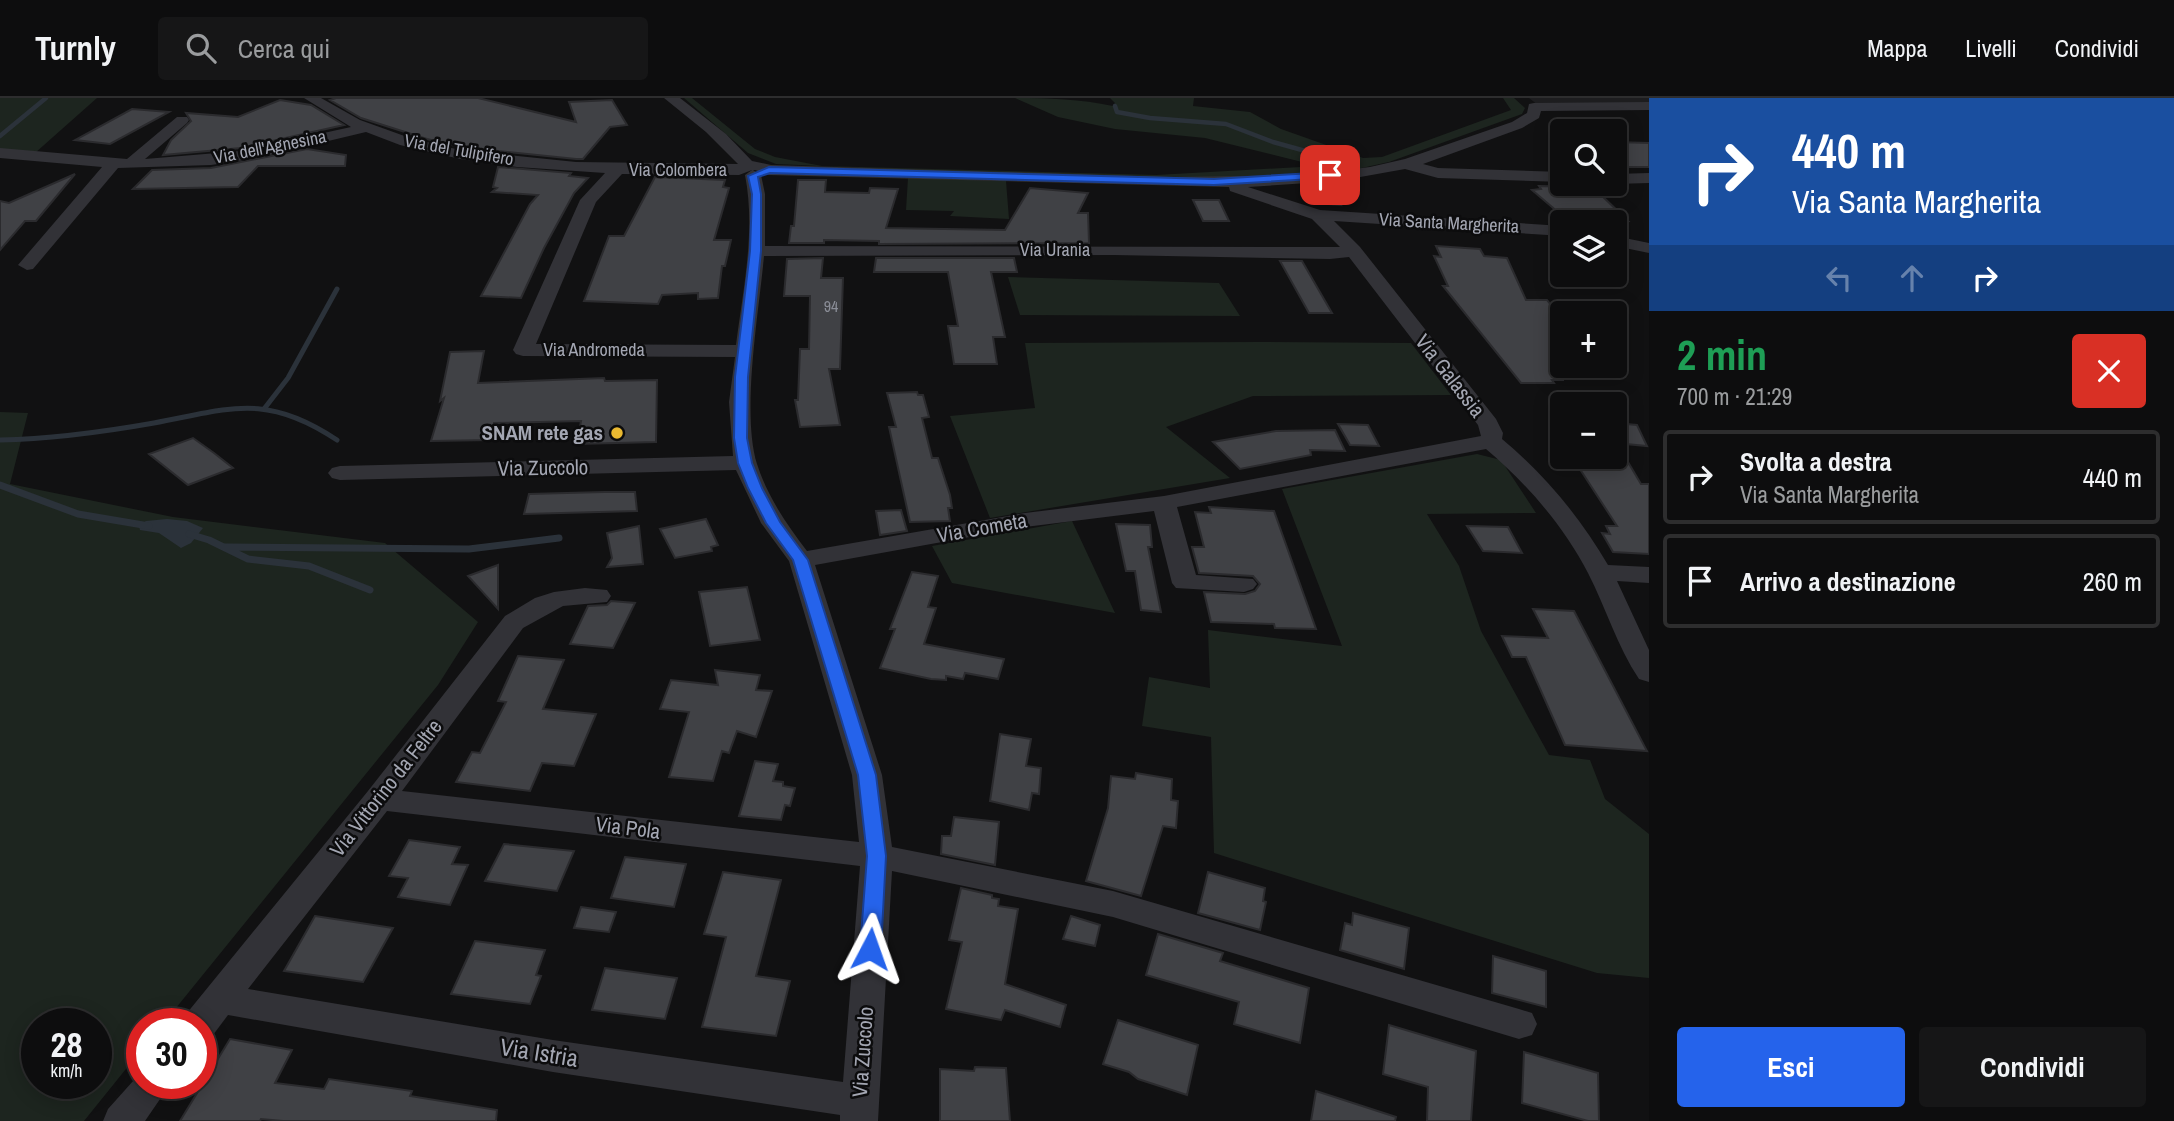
<!DOCTYPE html>
<html lang="it">
<meta charset="utf-8">
<style>
:root{--surface:#0d0d0e;--page:#161617;--text:#f1f3f6;--muted:#9a9c9e;--line:#2d2d2e;--accent:#2563eb}
body{margin:0;font-family:"Archivo Narrow",sans-serif;background:var(--page);color:var(--text);height:100vh;display:flex;flex-direction:column;font-size:26px;white-space:nowrap}
*{box-sizing:border-box;margin:0}
p{font-size:23px;color:var(--muted)}
.icon{flex:none;width:38px;height:38px;fill:none;stroke:currentColor;stroke-width:2;stroke-linecap:round;stroke-linejoin:round}
.map{position:relative;flex:1;overflow:hidden}
.drawer{display:flex;flex-direction:column;background:var(--surface);width:525px}
.drawer>*{flex:none}
.top-card{background:#1a4fa0;color:#fff;overflow:hidden}
.tools{position:absolute;left:1550px;top:21px;display:grid;gap:14px}
.tools a{display:grid;place-items:center;width:77px;height:77px;border-radius:7px;background:var(--surface);box-shadow:0 4px 18px #0003,0 0 0 2px var(--line);font-size:35px}
.speed{position:absolute;left:21px;top:910px;display:flex;gap:14px;font-size:35px;font-weight:700;text-align:center}
.speed>*{display:grid;place-content:center;width:91px;height:91px;border-radius:50%;background:var(--surface);box-shadow:0 4px 18px #0003,0 0 0 2px var(--line);line-height:1}
.speed small{font-size:18px;font-weight:400}
.speed .limit{border:10px solid #d22;background:#fff;color:#111}
.pin{position:absolute;display:grid;place-items:center;width:60px;height:60px;color:#fff;margin:-30px;border-radius:14px;box-shadow:0 4px 10px #0006}
.me{position:absolute;width:77px;margin:-38px;rotate:4deg;stroke-linejoin:round;filter:drop-shadow(0 0 5px #0008)}
.turn{display:flex;align-items:center;gap:24px;height:147px;padding:0 28px;font-size:32px}
.turn .icon{width:91px;height:91px;stroke-width:2.5}
.turn b{display:block;font-size:49px;line-height:60px}
.lanes{display:flex;align-items:center;height:66px;padding:0 28px;background:#0003;justify-content:center;gap:35px;direction:ltr}
.lanes .off{opacity:.35}
.round{display:grid;place-items:center;flex:none;width:74px;height:74px;border-radius:7px;background:var(--page)}
.headline{display:flex;align-items:center;justify-content:space-between;height:119px;padding:0 28px}
h1{font-size:42px;font-weight:800;line-height:52px;color:#1e9e55}
.cta{display:flex;gap:14px;margin-top:auto;padding:14px 28px}
.cta a{flex:1;height:80px;border-radius:7px;background:var(--accent);color:#fff;font-size:28px;font-weight:800;line-height:80px;text-align:center}
.cta a+a{background:var(--page);color:var(--text)}
ul{padding:0;list-style:none}
li{display:flex;align-items:center;gap:21px;height:94px;margin:0 14px 10px;padding:0 14px;border:4px solid var(--line);border-radius:7px}
li div{flex:1}
li b{display:block;font-size:26px}
li em{font-style:normal}
header{display:flex;align-items:center;gap:42px;box-sizing:border-box;height:98px;padding:0 35px;background:var(--surface);border-bottom:2px solid var(--line)}
header strong{font-size:33px}
nav{display:flex;gap:38px;margin-inline-start:auto;font-size:24px}
.search{width:490px;height:63px;background:var(--page);display:flex;align-items:center;gap:18px;box-sizing:border-box;padding:0 24px;border-radius:7px;color:var(--muted);font-size:26px}
main{display:flex;flex:1;min-height:0}
.map>svg:first-child{display:block}
</style>
<header>
<strong>Turnly</strong>
<div class="search"><svg class="icon" aria-label="search" viewBox="0 0 24 24"><circle cx="10" cy="10" r="6"/><path d="M15 15l6 6"/></svg>Cerca qui</div>
<nav><a>Mappa</a><a>Livelli</a><a>Condividi</a></nav>
</header>
<main>
<div class="map">
<svg width="1649" height="1023" viewBox="0 0 1649 1023">
<rect width="100%" height="100%" fill="#111112"/>
<path fill="#1d1d1f" d="M1529 0H1649V5L1538 7Z"/>
<path fill="#1d251f" fill-rule="evenodd" d="M0 0H97L35 55 0 51Z
M684 0H692L755 51 775 59 822 68 1156 77 1318 68 1205 40 1115 31 1058 19 1015 0C1048 0 1080 1 1113 8L1115 5 1110 0H1194L1193 8 1250 14 1281 31 1363 60 1382 59 1511 12 1503 0H1514L1525 10 1522 16 1389 64 1357 71 1230 80 1037 78 776 66 748 55Z
M908 80 1006 83 1009 121 950 118 954 113 906 112Z
M1008 179 1219 185 1240 218 1020 217Z
M1254 244 1411 245 1451 297 1253 298 1166 329 1230 380 990 420 950 318 1035 310 1025 245Z
M0 314 28 315 10 386 173 419 385 445 478 524 438 587 163 926H142V951L84 1023H0ZM37 926H96V985H37Z
M1477 356 1501 362 1536 415 1427 416 1459 468 1481 533 1549 657 1590 662 1605 701 1649 736V880L1597 875 1214 755 1211 639 1142 628 1149 579 1210 590 1208 532 1342 548 1282 391Z
M1072 423 1115 515 952 485 932 448Z"/>
<path fill="#2b323a" d="M167 421 187 423 203 430 191 445 181 450 159 435 140 432 139 428 146 423Z"/>
<g fill="none" stroke-linecap="round" stroke-linejoin="round">
<path stroke="#2b323a" stroke-width="4.5" d="M1115 8 1117 14 1150 20 1226 26 1273 44 1338 62
M0 38 46 0"/>
<path stroke="#2b323a" stroke-width="5" d="M264 311 288 280 337 191
M0 342C52 341 103 334 154 325 230 311 265 294 337 342"/>
<path stroke="#2b323a" stroke-width="7" d="M0 387 78 416 149 428
M189 436 209 442 248 461 309 468 370 492
M225 449 469 451 559 440"/>
</g>
<path fill="#404145" stroke="#2b2b2e" stroke-width="2" d="M336 0H478L576 24 569 4 612 2 627 27 610 29 583 61H576L460 49 427 41 361 20 330 2Z
M280 2 311 7 344 27 241 50 163 57 171 42 191 23 186 15 238 19Z
M132 11 169 14 110 46 75 42Z
M1615 44 1649 45V69H1615Z
M307 51 346 57 345 68H258L238 89 133 91 152 72 211 70Z
M498 69 571 75 569 78 588 80 574 95 544 150 521 200 481 198 530 106 538 97 492 94 497 90 493 89Z
M75 76 36 123H25L0 152V103L9 105Z
M655 79 725 82 723 89 729 90 714 142H731L725 168H722L718 200 698 201V195L662 197 658 206 584 203 609 138H624Z
M798 82H826L825 94 869 95 870 90 898 91 886 130 1005 132 1030 90 1088 95 1078 115H1088L1089 145 879 146V143L824 142V145H789L791 128H794Z
M1311 87H1330L1341 107 1317 105Z
M1539 88 1583 89 1586 92 1597 93 1628 123 1565 120 1532 92 1541 91Z
M1193 102H1219L1229 123H1203Z
M1436 148 1480 151 1484 158 1507 160 1526 202H1547L1563 223V282H1552L1554 285H1521L1443 188H1448L1434 158 1441 159Z
M823 160 821 180H843L840 271H829L840 327 800 329 795 302H798L800 251H809L810 198H784L787 161Z
M876 160H1014L1017 174H991L1005 239H993L997 266H954L948 228H958L948 174H874Z
M1280 163H1302L1332 215H1309Z
M484 253 478 285 604 280 605 283 657 282 656 344 577 346 581 323 494 325 491 342 431 343 444 300 440 303 450 254Z
M917 294 918 297H923L929 319 922 320 932 360H938L950 397 952 410H948L950 423 910 424 889 329H896L887 295Z
M1615 325 1637 327 1647 348 1615 345Z
M1338 326 1368 327 1379 348 1350 347Z
M1335 332 1345 353 1310 352 1311 357 1240 371 1213 344 1276 333Z
M193 340 214 355 233 370 188 387 149 356Z
M1572 359H1625L1641 386H1649V456L1613 454 1602 435 1610 436 1606 428H1617Z
M604 394H635L637 413 524 416 529 396Z
M1209 409 1274 413 1316 531 1275 530 1274 526 1211 524 1204 494 1245 496 1255 493 1260 486 1253 478 1199 475 1192 449H1204L1195 414 1211 415Z
M901 412 907 433 880 437 876 413Z
M706 421 718 447 711 449 712 453 675 460 660 431Z
M1116 426 1150 427 1152 449H1148L1161 514 1141 512 1135 473H1126Z
M639 428 643 466 607 469 612 460 607 435Z
M1467 428 1508 429 1522 455 1483 453Z
M498 467V511L468 478Z
M912 474 938 478 928 509 936 510 924 546 1004 561 998 581 965 575 963 581 946 578V582L931 581 880 570 895 531H890Z
M747 489 760 542 710 548 699 494Z
M611 503 635 505 613 550 570 546 588 508 607 507Z
M1533 511 1574 513 1647 653 1565 647 1526 559H1512L1502 538 1548 540Z
M518 558 564 562 543 611 596 616 574 668 542 665 530 693 456 684 472 654 480 655 506 604 498 603Z
M715 572 760 577 756 592 772 593 756 639 737 633 729 655 722 653 713 683 669 679 689 614 660 611 671 582 718 587Z
M1000 636 1031 641 1026 668 1041 670 1039 696 1032 695 1029 712 990 703Z
M755 663 778 666 773 683 783 684V688L795 690 790 708 785 707 781 722 739 718Z
M1136 675 1172 681 1171 702 1178 703 1176 730 1163 728 1141 798 1086 783 1108 710 1111 678 1135 681Z
M954 719 999 724 995 767 941 756 942 738H951Z
M409 742 460 749 452 766 468 767 450 807 398 799 408 780 389 778Z
M504 746 574 753 557 793 485 783Z
M625 759 686 766 674 809 611 800Z
M723 774 781 782 756 878 790 883 776 938 702 929 726 839 704 836Z
M1208 774 1265 790 1263 803 1266 804 1260 832 1198 815Z
M961 790 992 797V800L999 801 998 808 1018 811 1005 886 1066 907 1060 929 1005 912 1001 922 946 911 962 844 949 842Z
M581 809 616 814 609 834 574 830Z
M1353 815 1409 830 1404 871 1340 852 1345 825 1352 827Z
M315 818 393 830 363 884 284 873Z
M1071 818 1100 827 1095 848 1063 841Z
M1158 836 1223 855 1220 863 1309 890 1300 945 1234 926 1239 904 1146 877Z
M475 843 545 852 536 877 541 878 530 906 451 896Z
M1493 858 1546 873V909L1492 895Z
M605 870 677 880 665 921 592 912Z
M1118 922 1198 947 1187 997 1138 981 1129 974 1103 966Z
M1389 927 1476 953 1471 1023H1427L1428 989 1383 976Z
M230 941 292 952 275 985 324 991 329 981 412 993 410 998 497 1012 496 1023H283L261 1021 260 1023H180Z
M1524 954 1598 975 1599 1023H1588L1522 1005Z
M975 969 1006 970 1010 1023H940V971L974 973Z
M1316 993 1396 1019 1395 1023H1311Z"/>
<g fill="none" stroke-linecap="round" stroke-linejoin="round">
<path fill="#323237" fill-rule="evenodd" d="M304 0H321L360 22 410 40 460 52 576 64 738 66 706 34 664 0H680L726 36 752 63 771 67 1171 79 1305 77 1370 69 1405 61 1512 24 1527 15 1529 6 1534 5 1649 4V12L1541 13 1539 20 1522 30 1423 66 1438 70 1563 74V84L1438 80 1405 71 1338 83 1248 89 1320 112 1563 128V138L1334 123 1360 149 1496 321 1503 335 1502 341C1545 377 1580 419 1608 467L1649 469V485L1617 483 1649 552V584L1639 581C1617 548 1606 510 1588 475 1563 427 1527 386 1486 351L1177 409 1196 477 1253 481 1257 486 1253 491 1244 494 1176 490 1172 485 1154 413 1025 429 815 467 882 677 892 749 1113 793 1519 911 1532 915 1537 926 1532 937 1519 941 1113 819 892 773 878 1023H840V1017L553 974 228 917 213 937 201 941V926H182L187 915 368 693 505 518 535 500 554 494 585 490 607 492 611 498 607 504 563 508 523 530 402 693 859 744 852 677 789 463 761 425 736 372 340 382 332 380 328 375 332 370 340 368 733 358 729 304 735 259 523 258 516 256 513 252 580 102 605 75 517 69 460 61 400 47 366 34 257 60 211 67 118 70 33 171 27 172 18 167 102 69 0 60V50L127 61 177 19H187L189 22 187 25 145 61 241 53 351 29ZM752 72 745 77C756 132 743 192 736 247L536 246 596 104 622 76 739 77ZM753 72H755L769 77 1229 89 1230 93 1312 121 1340 149 765 148V96L761 77ZM1114 157 1330 161 1349 159 1478 327 1481 338 1164 398 1025 415 807 453C787 427 767 398 757 366 741 314 759 214 764 158ZM387 713 860 768 843 984 553 942 248 891Z
M1649 75V85L1615 86V76Z
M1615 138 1649 145V155L1615 148Z
M142 973V985H171L145 1023H103L108 1011Z"/>
</g>
<path fill="#2563eb" stroke="#184099" stroke-width="2" d="M769 69 1214 81 1330 74 1334 77 1330 80 1214 87 770 75 758 79 761 96V153L748 279 747 340 752 365 762 390 780 424 808 462 876 677 886 758 881 851 878 857 870 859 863 857 860 851 867 758 858 677 793 462 766 425 748 390 738 365 734 340 735 279 750 153 752 96 748 78Z"/>
<circle fill="#eab931" stroke="#0c0c0d" stroke-width="2.5" cx="617" cy="335" r="7"/>
<g text-anchor="middle" stroke-width="5" stroke-linejoin="round" paint-order="stroke">
<g font-size="16" fill="#8a8d97">
<text x="831" y="214">94</text>
</g>
<g font-size="18" fill="#a3a6b2" stroke="#0c0c0d">
<text transform="translate(270 49) rotate(-11)" y="6">Via dell'Agnesina</text>
<text transform="translate(459 52) rotate(10)" y="6">Via del Tulipifero</text>
<text x="678" y="78">Via Colombera</text>
<text transform="translate(1449 125) rotate(3)" y="6">Via Santa Margherita</text>
<text x="1055" y="158">Via Urania</text>
<text x="594" y="258">Via Andromeda</text>
</g>
<g font-size="21" fill="#a3a6b2" stroke="#0c0c0d">
<text transform="translate(1450 278) rotate(52)" y="7">Via Galassia</text>
<text transform="translate(543 370) rotate(-1)" y="7">Via Zuccolo</text>
<text transform="translate(982 430) rotate(-10)" y="7">Via Cometa</text>
<text transform="translate(386 690) rotate(-52)" y="7">Via Vittorino da Feltre</text>
<text transform="translate(628 730) rotate(7)" y="7">Via Pola</text>
<text transform="translate(863 954) rotate(-86)" y="7">Via Zuccolo</text>
</g>
<g font-size="21" font-weight="bold" fill="#a3a6b2" stroke="#0c0c0d" text-anchor="end">
<text x="603" y="342">SNAM rete gas</text>
</g>
<g font-size="24" fill="#a3a6b2" stroke="#0c0c0d">
<text transform="translate(539 955) rotate(9)" y="8">Via Istria</text>
</g>
</g>
</svg>
<div class="tools">
<a><svg class="icon" aria-label="search" viewBox="0 0 24 24"><circle cx="10" cy="10" r="6"/><path d="M15 15l6 6"/></svg></a>
<a><svg class="icon" aria-label="layers" viewBox="0 0 24 24"><path d="M12 4l9 5-9 5-9-5zM3 14l9 5 9-5"/></svg></a>
<a>+</a>
<a>−</a>
</div>
<div class="speed"><div>28<small>km/h</small></div><div class="limit">30</div></div>
<div class="pin" style="left:1330px;top:77px;background:#d93025"><svg class="icon" aria-label="arrive" viewBox="0 0 24 24"><path d="M6 21V4h12l-3 4 3 4H6"/></svg></div>
<svg class="me" style="left:870px;top:851px" viewBox="-20 -20 40 40"><path d="M0-17L14 15 0 8-14 15z" fill="#2563eb" stroke="#fff" stroke-width="4"/></svg>
</div>
<section class="drawer">
<div class="top-card">
<div class="turn"><svg class="icon" aria-label="right" viewBox="0 0 24 24"><path d="M7 20v-9h11M14 6l5 5-5 5"/></svg><div><b>440 m</b>Via Santa Margherita</div></div>
<div class="lanes"><svg class="icon off" aria-label="left" viewBox="0 0 24 24"><path d="M17 20v-9H6M10 6l-5 5 5 5"/></svg><svg class="icon off" aria-label="ahead" viewBox="0 0 24 24"><path d="M12 20V5M6 11l6-6 6 6"/></svg><svg class="icon" aria-label="right" viewBox="0 0 24 24"><path d="M7 20v-9h11M14 6l5 5-5 5"/></svg></div>
</div>
<div class="headline"><div><h1>2 min</h1><p>700 m · 21:29</p></div><a class="round" style="background:#d93025;color:#fff"><svg class="icon" aria-label="close" viewBox="0 0 24 24"><path d="M6 6l12 12M18 6L6 18"/></svg></a></div>
<ul>
<li><svg class="icon" aria-label="right" viewBox="0 0 24 24"><path d="M7 20v-9h11M14 6l5 5-5 5"/></svg><div><b>Svolta a destra</b><p>Via Santa Margherita</p></div><em>440 m</em></li>
<li><svg class="icon" aria-label="arrive" viewBox="0 0 24 24"><path d="M6 21V4h12l-3 4 3 4H6"/></svg><div><b>Arrivo a destinazione</b></div><em>260 m</em></li>
</ul>
<div class="cta"><a>Esci</a><a>Condividi</a></div>
</section>
</main>
